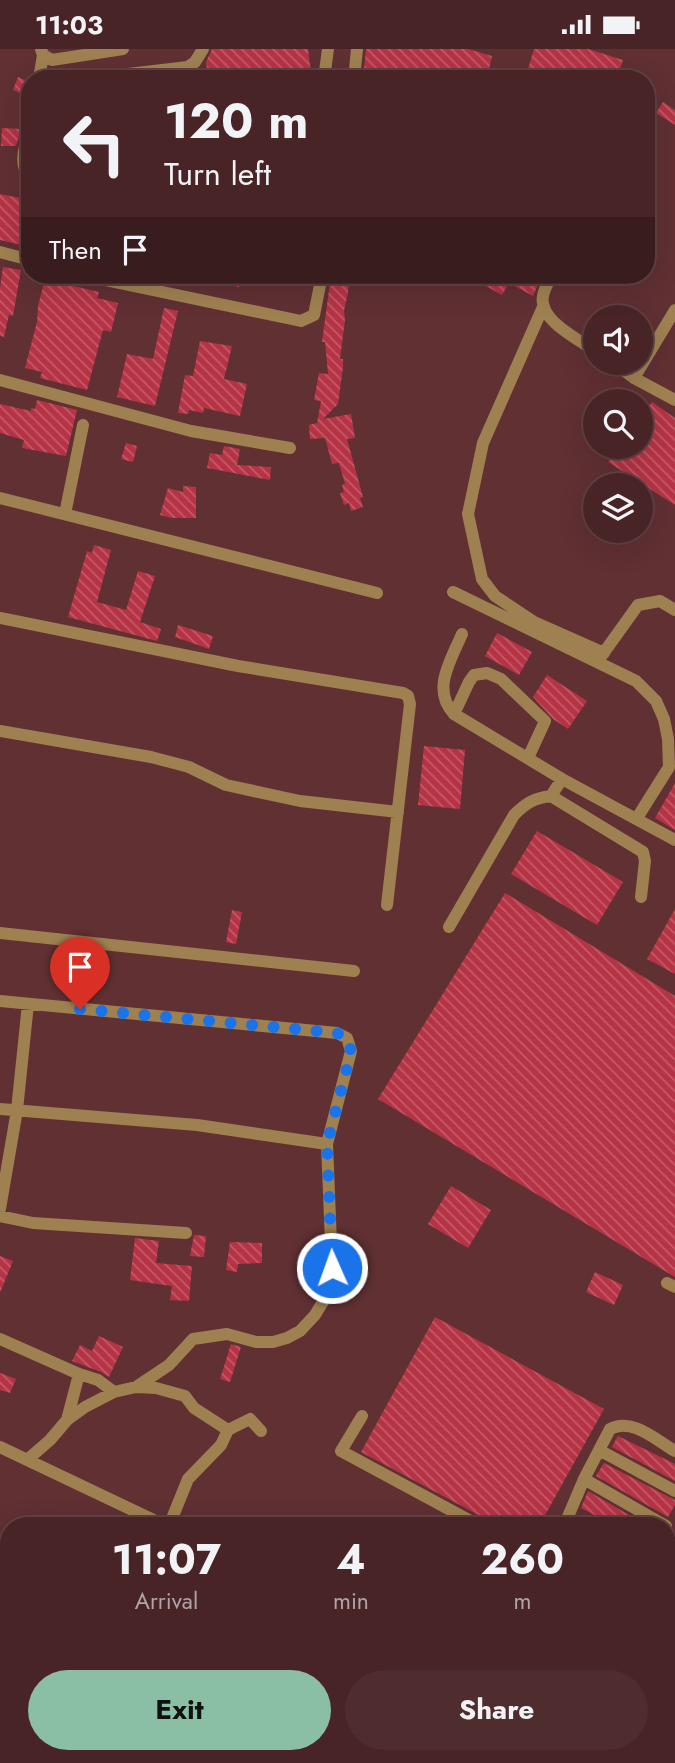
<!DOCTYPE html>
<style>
:root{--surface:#482426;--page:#4f2c2e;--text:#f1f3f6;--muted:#b1a4a7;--line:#604143;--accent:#8abfa5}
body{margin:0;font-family:Jost,sans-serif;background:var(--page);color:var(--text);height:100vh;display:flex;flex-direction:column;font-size:26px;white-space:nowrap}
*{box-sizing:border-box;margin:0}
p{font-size:23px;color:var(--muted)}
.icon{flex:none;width:38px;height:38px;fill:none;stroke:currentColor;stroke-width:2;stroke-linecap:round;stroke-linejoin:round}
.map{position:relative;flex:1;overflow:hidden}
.details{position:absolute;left:0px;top:1468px;width:676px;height:247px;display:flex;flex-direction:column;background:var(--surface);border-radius:28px 28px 0 0;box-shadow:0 7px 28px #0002,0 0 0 2px var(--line)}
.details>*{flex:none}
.guide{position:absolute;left:21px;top:21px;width:634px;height:214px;border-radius:28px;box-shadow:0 7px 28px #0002,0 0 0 2px var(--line);background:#482426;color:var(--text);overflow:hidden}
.controls{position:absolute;left:583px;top:256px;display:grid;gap:14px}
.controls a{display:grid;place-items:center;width:70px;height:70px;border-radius:50%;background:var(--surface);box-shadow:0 7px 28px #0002,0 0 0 2px var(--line);font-size:35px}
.pin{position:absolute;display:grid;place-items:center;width:60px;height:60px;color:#fff;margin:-72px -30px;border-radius:50% 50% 50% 0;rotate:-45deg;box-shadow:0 0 7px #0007}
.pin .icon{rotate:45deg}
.me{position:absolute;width:77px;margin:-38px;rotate:358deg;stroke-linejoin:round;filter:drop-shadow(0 0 5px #0008)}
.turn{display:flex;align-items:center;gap:24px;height:147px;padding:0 28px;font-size:32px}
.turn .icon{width:91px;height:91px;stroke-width:2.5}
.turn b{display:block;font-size:49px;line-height:60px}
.then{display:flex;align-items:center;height:66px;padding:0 28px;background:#0003;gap:14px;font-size:26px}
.eta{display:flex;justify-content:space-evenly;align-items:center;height:119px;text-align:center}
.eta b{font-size:42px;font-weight:700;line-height:49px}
.action{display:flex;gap:14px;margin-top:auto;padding:14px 28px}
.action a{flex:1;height:80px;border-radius:42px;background:var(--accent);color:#111;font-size:28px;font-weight:700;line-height:80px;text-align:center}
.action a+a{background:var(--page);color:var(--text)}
.status{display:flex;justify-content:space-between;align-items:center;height:49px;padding:0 35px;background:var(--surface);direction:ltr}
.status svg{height:19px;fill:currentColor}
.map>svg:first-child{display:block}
</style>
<div class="status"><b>11:03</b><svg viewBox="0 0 49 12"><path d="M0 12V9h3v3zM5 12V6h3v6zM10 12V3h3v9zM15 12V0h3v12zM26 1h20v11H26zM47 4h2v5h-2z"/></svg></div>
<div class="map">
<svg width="675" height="1714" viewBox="0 0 675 1714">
<defs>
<pattern id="building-back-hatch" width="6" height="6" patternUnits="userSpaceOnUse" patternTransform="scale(1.75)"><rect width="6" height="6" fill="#b53345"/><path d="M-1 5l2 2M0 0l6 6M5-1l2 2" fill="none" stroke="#c45a68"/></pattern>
</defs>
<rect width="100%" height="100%" fill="#603033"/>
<path fill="url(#building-back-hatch)" d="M212 0H308L312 30H208L206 13Z
M366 0H468L492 7 487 30H363Z
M534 0H588L623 11 617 30H525Z
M18 28 30 33V48L13 41Z
M663 53 675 61V76L656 64Z
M2 79 21 80 16 97H1Z
M0 145 30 151V198L0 191Z
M3 218 21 221 13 267 9 266 4 288 0 287V239Z
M46 226 62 229 61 234 99 243 97 249 118 254 111 283 103 281 87 341 40 329 42 323 25 319 37 273 38 257Z
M206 226H242L239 238 205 230Z
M331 226H349L348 244 344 262 345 271 340 310H343V318L338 355 323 370 351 365 355 389 347 390 363 448 360 449 363 458 351 462 349 454 344 456 340 444 344 443 342 436 345 435 339 414 332 415 325 389 310 390 309 376 317 374 321 352 314 351 319 324 328 325 325 293H322Z
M489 226H542L533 247 509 234 502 246 484 236Z
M164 259 178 262 155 357 117 348 127 305 153 310Z
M200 292 232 297 224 330 247 335 240 367 204 359 203 364 189 361 188 365 178 364 185 326 193 327Z
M37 351 77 361 66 407 22 399 24 391 0 384V355L31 362V359L35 360Z
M652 353 675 369V456L608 413 620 397H640V369Z
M126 394 137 397 133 413 121 410Z
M224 397 240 400 237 416 271 418 270 431 207 419 210 404 222 406Z
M183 437 196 438V469H172L160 466 168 439 183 443Z
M94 496 111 501 97 553 126 561 138 522 155 527 140 573 161 580 157 592 68 568 87 502 92 504Z
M178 576 213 587 209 600 175 588Z
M497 584 532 603 519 626 485 607Z
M547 626 587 652 568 680 553 670 533 648Z
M424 697 465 701 460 760 418 756Z
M675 734V781L655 769Z
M537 782 623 833 597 876 511 825Z
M505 844 675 947V1228L378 1050Z
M675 860V925L647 910Z
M232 861 242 863 236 895 226 893Z
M451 1137 491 1161 468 1199 428 1175Z
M194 1186 206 1187 204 1208 190 1207Z
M135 1189 159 1192 156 1214 192 1217 189 1252 170 1251 172 1237 130 1231Z
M230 1193 262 1194V1214L238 1215 237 1223 226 1221Z
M0 1207 13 1212 0 1244Z
M595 1223 623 1236 614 1256 586 1243Z
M435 1268 604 1360 539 1477H489L484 1469 361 1403Z
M99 1287 123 1298 109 1328 101 1323 72 1312 80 1296 92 1302Z
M231 1295 241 1298 230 1333 220 1330Z
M0 1324 16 1330 10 1344 0 1341Z
M618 1387 675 1415V1432L612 1398Z
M604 1414 675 1451V1456L668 1468 596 1427Z
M588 1442 648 1477H616L581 1459Z"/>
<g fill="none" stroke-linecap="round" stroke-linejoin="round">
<path stroke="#9f8051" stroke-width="12" d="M41 0 43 6 52 11 123 0
M39 30 43 6
M85 30 188 18 195 13 203 0
M324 30 328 0
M354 30 357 0
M30 78C26 95 17 115 30 129
M0 203 30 211
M81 226 301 272 314 266 322 226
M552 226C549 232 544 240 543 247 538 271 578 290 595 302
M543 258 483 394 468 465 482 530 495 547 534 573 604 604
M612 313 634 329 675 351
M634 329 675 261
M0 331 191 382 290 399
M0 449 377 544
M65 465 83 376
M453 543 636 632 656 652 664 670 668 690 669 718 637 769
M0 569 238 617 403 644 408 647 410 655 387 856
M462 585C451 611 431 641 454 665L562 730 675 791
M600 609 638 556 660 552 675 561
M454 665 469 633 474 626 487 624 501 630 545 672 528 709
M0 682 151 708 189 718 226 736 300 752 398 763
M551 747 643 803 645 812 641 848
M449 878 514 766C526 754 534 749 551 747L562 730
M0 884 354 922
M0 952 337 984 347 989 351 1002 327 1095
M0 1060 197 1076 327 1095 332 1219 324 1251 315 1266 300 1282 287 1289 273 1293H256L227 1285 193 1290 169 1316 136 1338
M0 1160 17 1061 28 955
M0 1167 33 1174 186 1184
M667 1234 675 1238
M0 1290 79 1325 98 1331 114 1343 136 1338 156 1339 185 1347 194 1359 228 1381
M362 1367 341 1402 480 1477
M67 1371 85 1358 114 1343
M0 1398 166 1477
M599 1401 675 1442
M27 1411 50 1391 67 1371 79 1325
M584 1430 666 1477
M568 1468 584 1477
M169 1477 188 1430 221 1396 228 1381 250 1370 261 1382
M564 1477 584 1430 610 1380C632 1368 656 1391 675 1402
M0 1512 9 1516
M667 1514 675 1509
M667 1552 675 1556
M667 1614 675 1600
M0 1625 9 1629
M363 1706 380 1714
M141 1714 145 1706
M612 1714 616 1706"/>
</g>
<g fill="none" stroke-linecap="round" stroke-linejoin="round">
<path stroke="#1a73e8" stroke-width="12" stroke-dasharray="0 21.6" d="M80 960 337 984 347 989 351 1002 348 1015 327 1095 332 1219"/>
</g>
</svg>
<div class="controls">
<a><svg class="icon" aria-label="sound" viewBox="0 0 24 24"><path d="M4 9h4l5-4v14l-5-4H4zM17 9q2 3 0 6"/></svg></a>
<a><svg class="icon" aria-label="search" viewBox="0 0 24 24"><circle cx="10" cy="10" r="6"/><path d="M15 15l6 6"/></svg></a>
<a><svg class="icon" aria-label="layers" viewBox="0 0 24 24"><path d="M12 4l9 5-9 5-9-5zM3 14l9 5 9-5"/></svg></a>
</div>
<div class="pin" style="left:80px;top:960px;background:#d93025"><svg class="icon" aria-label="arrive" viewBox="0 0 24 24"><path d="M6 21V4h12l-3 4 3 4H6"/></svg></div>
<svg class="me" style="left:332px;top:1219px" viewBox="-20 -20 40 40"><circle r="17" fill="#1a73e8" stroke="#fff" stroke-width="3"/><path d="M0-11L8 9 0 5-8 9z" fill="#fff"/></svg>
<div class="guide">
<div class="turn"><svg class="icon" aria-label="left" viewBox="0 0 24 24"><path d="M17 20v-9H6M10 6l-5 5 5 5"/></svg><div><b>120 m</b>Turn left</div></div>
<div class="then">Then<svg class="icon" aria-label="arrive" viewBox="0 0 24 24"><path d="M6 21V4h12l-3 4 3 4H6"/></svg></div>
</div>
<section class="details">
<div class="eta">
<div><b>11:07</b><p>Arrival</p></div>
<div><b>4</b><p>min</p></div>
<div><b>260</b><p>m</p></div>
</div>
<div class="action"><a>Exit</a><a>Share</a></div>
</section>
</div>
